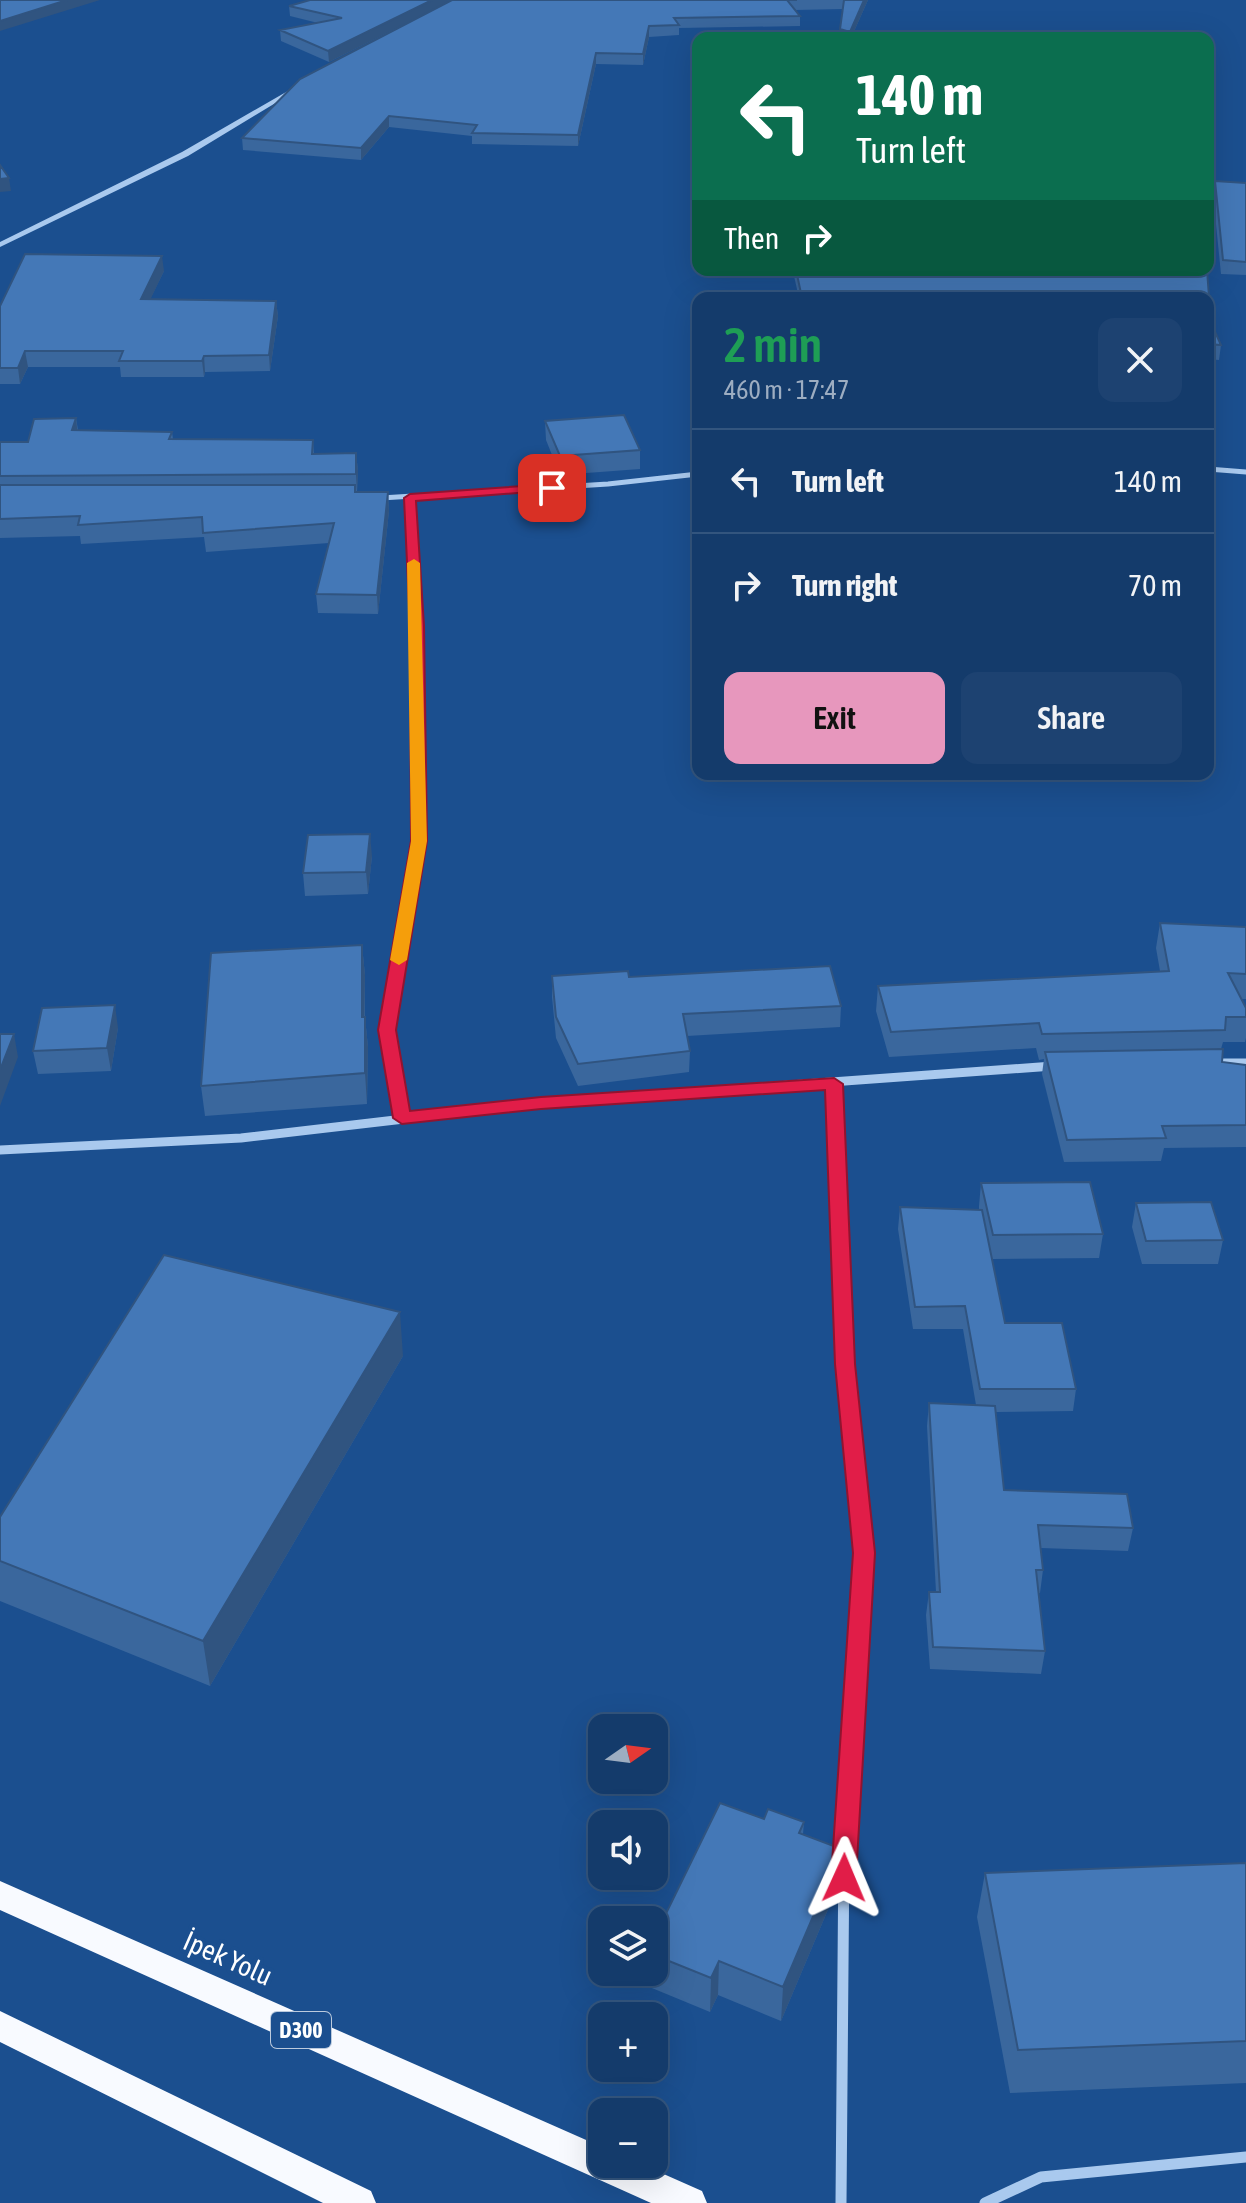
<!DOCTYPE html>
<meta charset="utf-8">
<style>
:root{--surface:#143b6b;--page:#1d4271;--text:#f1f3f6;--muted:#9dadc1;--line:#33557e;--accent:#e797bd}
body{margin:0;font-family:"Asap Condensed",sans-serif;background:var(--page);color:var(--text);height:100vh;display:flex;flex-direction:column;font-size:30px;white-space:nowrap}
*{box-sizing:border-box;margin:0}
p{font-size:26px;color:var(--muted)}
.icon{flex:none;width:44px;height:44px;fill:none;stroke:currentColor;stroke-width:2;stroke-linecap:round;stroke-linejoin:round}
.map{position:relative;flex:1;overflow:hidden}
.drawer{position:absolute;left:692px;top:292px;width:522px;height:488px;display:flex;flex-direction:column;background:var(--surface);border-radius:16px;box-shadow:0 8px 32px #0002,0 0 0 2px var(--line)}
.drawer>*{flex:none}
.guide{position:absolute;left:692px;top:32px;width:522px;height:244px;border-radius:16px;box-shadow:0 8px 32px #0002,0 0 0 2px var(--line);background:#0b6e4f;color:#fff;overflow:hidden}
.needle{width:52px;rotate:76deg}
.buttons{position:absolute;left:588px;top:1714px;display:grid;gap:16px}
.buttons a{display:grid;place-items:center;width:80px;height:80px;border-radius:16px;background:var(--surface);box-shadow:0 8px 32px #0002,0 0 0 2px var(--line);font-size:40px}
.pin{position:absolute;display:grid;place-items:center;width:68px;height:68px;color:#fff;margin:-34px;border-radius:16px;box-shadow:0 4px 12px #0006}
.me{position:absolute;width:88px;margin:-44px;rotate:1deg;stroke-linejoin:round;filter:drop-shadow(0 0 6px #0008)}
.turn{display:flex;align-items:center;gap:28px;height:168px;padding:0 32px;font-size:36px}
.turn .icon{width:104px;height:104px;stroke-width:2.5}
.turn b{display:block;font-size:56px;line-height:68px}
.then{display:flex;align-items:center;height:76px;padding:0 32px;background:#0003;gap:16px;font-size:30px}
.round{display:grid;place-items:center;flex:none;width:84px;height:84px;border-radius:16px;background:var(--page)}
.summary{display:flex;align-items:center;justify-content:space-between;height:136px;padding:0 32px}
h1{font-size:48px;font-weight:600;line-height:60px;color:#1e9e55}
.button{display:flex;gap:16px;margin-top:auto;padding:16px 32px}
.button a{flex:1;height:92px;border-radius:16px;background:var(--accent);color:#111;font-size:32px;font-weight:600;line-height:92px;text-align:center}
.button a+a{background:var(--page);color:var(--text)}
ul{padding:0;list-style:none}
li{display:flex;align-items:center;gap:24px;height:104px;padding:0 32px;border-top:2px solid var(--line)}
li div{flex:1}
li b{display:block;font-size:30px}
li em{font-style:normal}
.map>svg:first-child{display:block}
</style>
<div class="map">
<svg width="1246" height="2203" viewBox="0 0 1246 2203">
<rect width="100%" height="100%" fill="#1b4f8f"/>
<g fill="none" stroke-linecap="round" stroke-linejoin="round">
<path stroke="#a9c9ee" stroke-width="5" d="M1208 469 1246 472
M381 498 608 484 698 474
M410 498 414 571"/>
<path stroke="#a9c9ee" stroke-width="7" d="M395 984 419 841 414 569"/>
<path stroke="#a9c9ee" stroke-width="9" d="M395 982 387 1030 402 1118
M1223 1063H1246
M834 1084 845 1364 860 1517
M0 1150 241 1138 541 1103 1053 1066"/>
<path stroke="#a9c9ee" stroke-width="11" d="M841 2203 844 1848 864 1553 860 1515
M985 2203 1041 2177 1246 2157"/>
<path fill="#a9c9ee" fill-rule="evenodd" d="M300 84 302 87 188 156 0 247V242L182 152Z"/>
<path fill="#f8faff" fill-rule="evenodd" d="M0 1881 602 2147V2164H641L702 2191 707 2203H651L0 1910Z
M0 2011 371 2191 376 2203H323L0 2042Z"/>
</g>
<path fill="#3a679d" d="M310 0H868L851 38H840L843 9 795 10 800 16V26L679 28V35L649 37 643 65 596 64 578 146 472 144V136L389 127 361 160 243 150 242 138 429 12 329 62 281 41 280 30 318 23 290 16 289 6Z
M1215 181 1246 183V275L1221 274 1213 194Z
M794 270H1207L1211 323 1221 345 1219 360 1208 359V298H799L794 276Z
M164 271 150 299 276 301 278 316 270 371 205 372 204 377H121L120 367H28L20 384H0V306Z
M76 418 78 430 172 432 173 439 313 440 314 454 356 453 358 471 357 492H388L389 511 378 614 318 613 316 594 329 543 206 552 204 537 81 544 80 536 0 538V442H28Z
M545 421 640 450V469L560 475 546 440Z
M372 856 368 894 305 896 303 873Z
M1160 923 1246 927V999H1241L1246 1008V1038L1245 1042H1223L1221 1049 1222 1062 1246 1065V1147L1164 1148 1161 1161 1064 1162 1042 1074 1044 1059 1039 1060 1036 1048 889 1057 876 1011 878 986 1160 971 1156 948Z
M362 945 365 975V1017L368 1047 367 1104 205 1116 201 1086Z
M552 976 629 977 841 1006 840 1027 687 1036 690 1051 689 1072 578 1086 556 1038 552 997Z
M118 1028 111 1071 38 1074 33 1051Z
M981 1183 1103 1234 1099 1258 992 1259 1005 1323 1076 1389 1073 1411 996 1412 1004 1490 1133 1528 1128 1551 1041 1548 1043 1570 1040 1593H1038L1045 1651 1041 1674 930 1669 926 1615 929 1592H936L927 1426 929 1403 976 1405 963 1329H913L898 1229 900 1207 979 1210V1206Z
M1136 1203 1223 1240 1218 1264H1142L1132 1227Z
M403 1356 210 1686 0 1601V1561Z
M764 1819 804 1822 803 1834 838 1858 835 1893 781 2021 718 1995 710 2012 647 1986V1972H654V1938Z
M1246 1863V2083L1010 2093 977 1917 985 1873Z"/>
<path fill="#305480" d="M67 0H100L0 31V21Z
M432 0H453L329 62 328 51Z
M864 0H868L851 38H849L850 32Z
M649 26V37L643 65V54Z
M596 53V64L578 146V135Z
M389 116V127L361 160V148Z
M9 178 11 191 0 192V179Z
M162 256 164 271 143 315 141 299Z
M276 301 278 316 270 371 269 355Z
M25 351 28 367 20 384 18 368Z
M204 356 205 372 204 377 202 361Z
M76 418 78 436 72 430Z
M356 453 358 471 357 493 356 474Z
M388 492 389 511 378 614 377 595Z
M370 834 372 856 368 894 366 872Z
M362 945 365 975 364 1047 362 1017Z
M115 1005 118 1028 111 1071 107 1048Z
M365 1017 368 1047 367 1104 365 1073Z
M14 1034 18 1057 0 1106V1070Z
M400 1312 403 1356 210 1686 203 1641Z
M838 1858 835 1893 781 2021 783 1987Z
M719 1961 718 1995 710 2012 711 1978Z"/>
<path fill="#4478b7" stroke="#305480" stroke-width="2" d="M0 0H67L0 21Z
M310 0H432L328 51 280 30 342 18 289 6Z
M452 0H797H787L800 16 674 18 679 25 649 26 643 54 596 53 578 135 472 133 477 125 389 116 361 148 242 138 300 79Z
M844 0H864L850 32 840 29Z
M0 165 9 178 0 179Z
M1215 181 1246 183V262L1223 260Z
M25 254 162 256 141 299 276 301 269 355 204 356 202 361H119L123 351H25L18 368H0V306Z
M796 270H1207L1211 323 1221 345 1208 344V298H802Z
M624 415 640 450 560 456 545 421Z
M76 418 72 430 172 432 169 439 313 440 312 454 356 453V474L0 476V442H28L34 419Z
M0 485H355V492H388L377 595 316 594 334 523 203 533 202 517 78 525 80 516 0 519Z
M370 834 366 872 303 873 308 835Z
M1160 923 1246 927V974L1228 973 1246 1008V1017H1226L1225 1030 1042 1034 1039 1023 891 1032 878 986 1169 971Z
M362 945V1017H365V1073L201 1086 211 953Z
M830 966 841 1006 683 1014 690 1051 578 1064 556 1017 552 976 628 971 629 977Z
M115 1005 107 1048 33 1051 42 1008Z
M0 1034H14L0 1070Z
M1223 1049 1222 1062 1246 1065V1125L1162 1126 1166 1138 1067 1140 1045 1052Z
M1090 1182 1103 1234 993 1235 981 1183Z
M1211 1202 1223 1240 1146 1241 1136 1203Z
M900 1207 982 1210 1005 1323H1062L1076 1389H980L965 1306 915 1307Z
M164 1255 400 1312 203 1641 0 1561V1517Z
M929 1403 995 1406 1004 1490 1127 1494 1133 1528 1038 1525 1043 1570H1036L1045 1651 933 1647 929 1592H940Z
M720 1803 764 1819 768 1809 804 1822 799 1833 839 1848 838 1858 783 1987 719 1961 711 1978 654 1955V1938Z
M1246 1863V2041L1018 2050 985 1873Z"/>
<path fill="#e11d48" stroke="#92132f" stroke-width="2" d="M552 484 556 485V490L416 501 424 626 427 841 396 1030 410 1111 541 1097 834 1078 843 1084 855 1364 875 1553 856 1878 853 1886 844 1889 835 1886 831 1878 853 1553 835 1364 825 1090 541 1109 402 1124 393 1118 378 1030 411 841 410 626 404 498 410 494Z"/>
<path fill="#f59e0b" d="M414 559 420 563 427 841 407 960 399 965 390 960 411 841 407 563Z"/>
<g text-anchor="middle" stroke-width="8" stroke-linejoin="round" paint-order="stroke">
<rect fill="#1b4f8f" stroke="#bbcadd" stroke-width="2" x="271" y="2012" width="60" height="36" rx="6"/>
<g font-size="22" font-weight="bold" fill="#fff">
<text x="301" y="2038">D300</text>
</g>
<g font-size="28" fill="#fff" stroke="#1b4f8f">
<text transform="translate(228 1958) rotate(24)" y="10">İpek Yolu</text>
</g>
</g>
</svg>
<div class="buttons">
<a><svg class="needle" viewBox="-14 -14 28 28"><path d="M0-13l5 13h-10z" fill="#e53935"/><path d="M0 13l5-13h-10z" fill="#9dadc1"/></svg></a>
<a><svg class="icon" aria-label="sound" viewBox="0 0 24 24"><path d="M4 9h4l5-4v14l-5-4H4zM17 9q2 3 0 6"/></svg></a>
<a><svg class="icon" aria-label="layers" viewBox="0 0 24 24"><path d="M12 4l9 5-9 5-9-5zM3 14l9 5 9-5"/></svg></a>
<a>+</a>
<a>−</a>
</div>
<div class="pin" style="left:552px;top:488px;background:#d93025"><svg class="icon" aria-label="arrive" viewBox="0 0 24 24"><path d="M6 21V4h12l-3 4 3 4H6"/></svg></div>
<svg class="me" style="left:844px;top:1878px" viewBox="-20 -20 40 40"><path d="M0-17L14 15 0 8-14 15z" fill="#e11d48" stroke="#fff" stroke-width="4"/></svg>
<div class="guide">
<div class="turn"><svg class="icon" aria-label="left" viewBox="0 0 24 24"><path d="M17 20v-9H6M10 6l-5 5 5 5"/></svg><div><b>140 m</b>Turn left</div></div>
<div class="then">Then<svg class="icon" aria-label="right" viewBox="0 0 24 24"><path d="M7 20v-9h11M14 6l5 5-5 5"/></svg></div>
</div>
<section class="drawer">
<div class="summary"><div><h1>2 min</h1><p>460 m · 17:47</p></div><a class="round"><svg class="icon" aria-label="close" viewBox="0 0 24 24"><path d="M6 6l12 12M18 6L6 18"/></svg></a></div>
<ul>
<li><svg class="icon" aria-label="left" viewBox="0 0 24 24"><path d="M17 20v-9H6M10 6l-5 5 5 5"/></svg><div><b>Turn left</b></div><em>140 m</em></li>
<li><svg class="icon" aria-label="right" viewBox="0 0 24 24"><path d="M7 20v-9h11M14 6l5 5-5 5"/></svg><div><b>Turn right</b></div><em>70 m</em></li>
</ul>
<div class="button"><a>Exit</a><a>Share</a></div>
</section>
</div>
